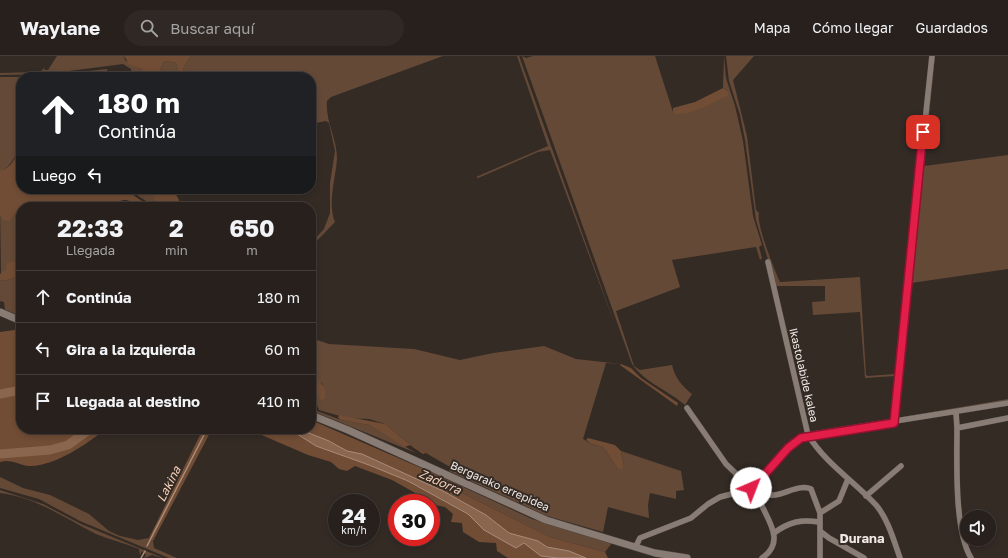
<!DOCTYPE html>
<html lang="es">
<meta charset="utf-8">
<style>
:root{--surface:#27201c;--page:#2f2825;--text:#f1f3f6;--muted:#a4a3a3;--line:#433e3b}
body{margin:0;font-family:"Golos Text",sans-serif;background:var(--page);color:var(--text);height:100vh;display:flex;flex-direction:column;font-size:15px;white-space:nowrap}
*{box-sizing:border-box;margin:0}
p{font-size:13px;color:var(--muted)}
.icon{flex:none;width:22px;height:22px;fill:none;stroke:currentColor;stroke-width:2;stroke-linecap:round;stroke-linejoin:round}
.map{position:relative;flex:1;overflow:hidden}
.drawer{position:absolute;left:16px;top:146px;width:300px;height:232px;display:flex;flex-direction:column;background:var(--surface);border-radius:16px;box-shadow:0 2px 6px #0003,0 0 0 1px var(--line)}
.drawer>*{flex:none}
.banner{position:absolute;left:16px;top:16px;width:300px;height:122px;border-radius:16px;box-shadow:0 2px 6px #0003,0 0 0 1px var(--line);background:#202124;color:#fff;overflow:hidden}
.controls{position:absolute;left:960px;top:454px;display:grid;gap:8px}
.controls a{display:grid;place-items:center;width:36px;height:36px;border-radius:50%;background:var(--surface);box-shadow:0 2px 6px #0003,0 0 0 1px var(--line);font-size:20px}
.speed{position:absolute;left:328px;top:438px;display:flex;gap:8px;font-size:20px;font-weight:700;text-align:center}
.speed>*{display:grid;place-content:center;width:52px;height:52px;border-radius:50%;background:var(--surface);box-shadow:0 2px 6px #0003,0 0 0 1px var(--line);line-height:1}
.speed small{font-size:10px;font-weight:400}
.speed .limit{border:6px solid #d22;background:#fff;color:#111}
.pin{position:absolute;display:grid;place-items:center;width:34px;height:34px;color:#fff;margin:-17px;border-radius:8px;box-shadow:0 2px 6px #0006}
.me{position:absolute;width:44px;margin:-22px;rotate:44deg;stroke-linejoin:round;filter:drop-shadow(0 0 3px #0008)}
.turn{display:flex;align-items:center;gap:14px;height:84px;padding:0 16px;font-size:18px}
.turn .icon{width:52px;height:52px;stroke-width:2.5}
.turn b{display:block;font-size:28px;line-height:34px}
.then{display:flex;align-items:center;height:38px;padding:0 16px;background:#0003;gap:8px;font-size:15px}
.eta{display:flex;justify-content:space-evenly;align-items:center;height:68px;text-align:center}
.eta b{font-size:24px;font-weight:700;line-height:28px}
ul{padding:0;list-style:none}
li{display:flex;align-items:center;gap:12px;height:52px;padding:0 16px;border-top:1px solid var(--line)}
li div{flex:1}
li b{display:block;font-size:15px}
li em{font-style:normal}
header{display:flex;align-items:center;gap:24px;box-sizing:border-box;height:56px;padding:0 20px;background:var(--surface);border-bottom:1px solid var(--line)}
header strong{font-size:19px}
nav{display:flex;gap:22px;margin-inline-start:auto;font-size:14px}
.search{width:280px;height:36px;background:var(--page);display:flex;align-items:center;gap:10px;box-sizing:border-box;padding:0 14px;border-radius:22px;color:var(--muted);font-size:15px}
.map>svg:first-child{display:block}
</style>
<header>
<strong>Waylane</strong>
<div class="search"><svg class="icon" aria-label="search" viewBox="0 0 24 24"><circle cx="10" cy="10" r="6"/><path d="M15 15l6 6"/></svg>Buscar aquí</div>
<nav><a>Mapa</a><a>Cómo llegar</a><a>Guardados</a></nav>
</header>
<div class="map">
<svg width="1008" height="502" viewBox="0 0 1008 502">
<rect width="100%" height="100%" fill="#342b25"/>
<path fill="#644937" d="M57 0H124L125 4 135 10 144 13 140 21H132L131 13 123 8 46 18 0 19V17L40 16 44 12 45 14H48Z
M191 0H443L331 41 327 45C325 64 337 83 337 102 336 122 327 147 335 166L311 191V187L324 173 330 157V127L335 95 329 67 326 65 311 68V21H183L184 10Z
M517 0H519L616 272 550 94 538 96 478 122 476 121 548 90Z
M522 0 526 2 533 0H655L673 56 728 39V35L723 32 724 0 726 22 735 50 743 85 753 160 762 189 759 191 762 202 760 204 756 191 672 204 680 231 616 255 634 310 640 314 672 309C675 322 682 330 692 338L685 349C669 335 644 326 632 308Z
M726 0H754L733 24 747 80 756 154 759 157C756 168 774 213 780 226L860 221 866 319 868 320 895 318 930 0 891 363 888 364 890 362 895 320 865 322 860 256 813 259 812 246 825 245V230H776L756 164 745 84 740 59 729 25Z
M933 0H935L924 110 1008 99V213L911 227 897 360 898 362 902 361 1008 343V345L898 365 895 362Z
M167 5 176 7 180 21H157L163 7Z
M107 13 109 21H31Z
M0 21H21C21 50 30 97 2 115L0 114Z
M139 133H158L161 151H156L138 140Z
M0 144V159L15 157 21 160V176L18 183 21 184V211L6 213 1 218Z
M21 220V260L5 254 4 246 0 245V224L4 225Z
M311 282 329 288 414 293 460 304 493 297 544 290 576 303 621 308 606 307 583 383 592 388 603 391 618 413 624 410 621 395 681 415 684 434 676 435V443L650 437 648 449 649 462 608 451 603 476 547 460 449 415 450 411 407 386 385 368 369 363 347 362 319 354 315 345 311 342V327L317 339 323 328 311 320Z
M317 355 341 364 369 369 416 397 315 356Z
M435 418 532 463 612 487 605 496 550 481 458 435Z
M0 421 23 432 50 439 89 458 109 475 120 480 138 484 149 482 153 485 154 492 177 502H169L80 465 39 443 0 432Z
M0 434 43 448 81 468 163 502 152 499 144 502 146 499 142 495 140 499 139 493C125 487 110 484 96 478 64 462 36 441 0 437Z"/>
<path fill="#714d35" d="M124 0H191L184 10 183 21H180L176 7 167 5 163 7 157 21H140L143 13 129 8Z
M723 32 728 35 729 39C710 47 695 59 675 58L673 56V52L695 46Z
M21 87V133H124L148 149 147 151C126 151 134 135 109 151H21V160L15 157 10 165 3 164 0 159V114C12 114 18 96 21 87Z
M158 133H173L179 144 178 151H161L160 146 155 145 153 138Z
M13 206 21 211V220L4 225 0 224V218L6 213 7 207Z
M21 273V373H105C88 388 54 410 31 410 20 410 11 402 0 406V276Z
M621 308 631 312 641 322 678 347 677 350 620 309Z
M311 320C320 322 327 333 325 342L321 344C315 337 311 328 311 320Z
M339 359 385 368 407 386 426 397 423 398 410 389 405 391 369 369 341 364 338 362Z
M311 364 435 418 458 435 550 481 605 496 608 502H586L569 495 547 491 538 485 509 477 486 459 443 435 362 398 347 395 329 385 299 373H311Z
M203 373H212L153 485 149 482Z
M243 373H282L294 376 316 390 369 409 408 425 468 458 484 474 516 492 524 487 541 500 558 502H508L497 495 496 487 479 486 463 476 462 467 451 466 453 458 445 451 425 447 417 438 392 424 355 410 347 415 339 413 331 406 308 399 257 377Z
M588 382 615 389 621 395 624 410 622 413H618L603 391 592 388 586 384Z"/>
<path fill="#8b664e" stroke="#a98d7b" d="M282 373H299L329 385 347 395 362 398 443 435 486 459 509 477 538 485 547 491 569 495 586 502H558L541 500 524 487 516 492 484 474 468 458 408 425 369 409 316 390 294 376Z"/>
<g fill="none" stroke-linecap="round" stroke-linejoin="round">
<path stroke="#a98d7b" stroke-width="1.5" d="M147 490 207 373
M141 502 145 495"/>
<path stroke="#8b664e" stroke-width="9" d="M0 338 21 334
M0 398 50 394 68 389 90 373"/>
<defs>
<path id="minor" d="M768 206 808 379C826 408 854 425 876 449 888 463 894 485 900 502
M687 352 726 408 751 432
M956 356 957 372
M893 367 932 0
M759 426 794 386 808 379 1008 347
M751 432a6 6 0 1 1 12 0a6 6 0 1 1-12 0Z
M761 436C776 447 796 426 811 433L820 457V502
M757 438C763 459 789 484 762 502
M866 440 901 410
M820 457 839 445 848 423
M820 475 829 482 864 502
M774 477C789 466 801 463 819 466
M636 490 640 482 691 462 708 448 720 441 751 433
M971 502C954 474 957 405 957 372L1008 362"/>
<path id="tertiary" d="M0 256 21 265
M311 359 348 374 546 464 655 497 687 502"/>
</defs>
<use href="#minor" stroke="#4e4641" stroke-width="6"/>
<use href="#tertiary" stroke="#4e4641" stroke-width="8"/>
<use href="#minor" stroke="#887c75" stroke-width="5.5"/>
<use href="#tertiary" stroke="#887c75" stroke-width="7"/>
</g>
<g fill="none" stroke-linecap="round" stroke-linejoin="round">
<defs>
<path id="route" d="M751 432 754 427 758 426 788 392 801 382 894 367 923 76"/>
</defs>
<use href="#route" stroke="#92132f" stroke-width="10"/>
<use href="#route" stroke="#e11d48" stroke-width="7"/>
</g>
<g text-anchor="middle" stroke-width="4" stroke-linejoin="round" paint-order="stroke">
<g font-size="11" fill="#efe8e4" stroke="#342b25">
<text transform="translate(804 319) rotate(77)" y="4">Ikastolabide kalea</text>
<text transform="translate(500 430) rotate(24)" y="4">Bergarako errepidea</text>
</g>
<g font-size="12" font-style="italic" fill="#f8d2ba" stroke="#342b25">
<text transform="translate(440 426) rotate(24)" y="4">Zadorra</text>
<text transform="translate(169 428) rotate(-63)" y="4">Lakina</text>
</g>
<g font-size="13" font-weight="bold" fill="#efe8e4" stroke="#342b25">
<text x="862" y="487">Durana</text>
</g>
</g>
</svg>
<div class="controls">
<a><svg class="icon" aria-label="sound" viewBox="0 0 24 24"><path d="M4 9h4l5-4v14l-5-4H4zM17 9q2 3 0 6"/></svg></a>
</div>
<div class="speed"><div>24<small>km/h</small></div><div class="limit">30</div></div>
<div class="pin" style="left:923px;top:76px;background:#d93025"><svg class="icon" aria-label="arrive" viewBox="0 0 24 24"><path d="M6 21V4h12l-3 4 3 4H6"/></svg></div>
<svg class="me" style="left:751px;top:432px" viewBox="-20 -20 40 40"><circle r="19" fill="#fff"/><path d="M0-13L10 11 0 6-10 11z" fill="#e11d48"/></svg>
<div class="banner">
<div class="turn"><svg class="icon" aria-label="ahead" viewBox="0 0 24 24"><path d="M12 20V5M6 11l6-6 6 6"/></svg><div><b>180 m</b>Continúa</div></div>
<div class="then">Luego<svg class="icon" aria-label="left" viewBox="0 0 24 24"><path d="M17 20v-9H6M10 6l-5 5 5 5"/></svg></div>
</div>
<section class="drawer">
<div class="eta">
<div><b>22:33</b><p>Llegada</p></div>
<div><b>2</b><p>min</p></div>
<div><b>650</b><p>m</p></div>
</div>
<ul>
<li><svg class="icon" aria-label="ahead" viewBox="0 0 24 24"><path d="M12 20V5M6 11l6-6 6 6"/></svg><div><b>Continúa</b></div><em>180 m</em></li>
<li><svg class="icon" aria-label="left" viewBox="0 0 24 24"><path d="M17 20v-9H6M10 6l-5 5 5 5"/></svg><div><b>Gira a la izquierda</b></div><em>60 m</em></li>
<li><svg class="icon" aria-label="arrive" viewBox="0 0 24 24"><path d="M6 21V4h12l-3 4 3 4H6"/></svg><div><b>Llegada al destino</b></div><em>410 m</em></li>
</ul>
</section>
</div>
